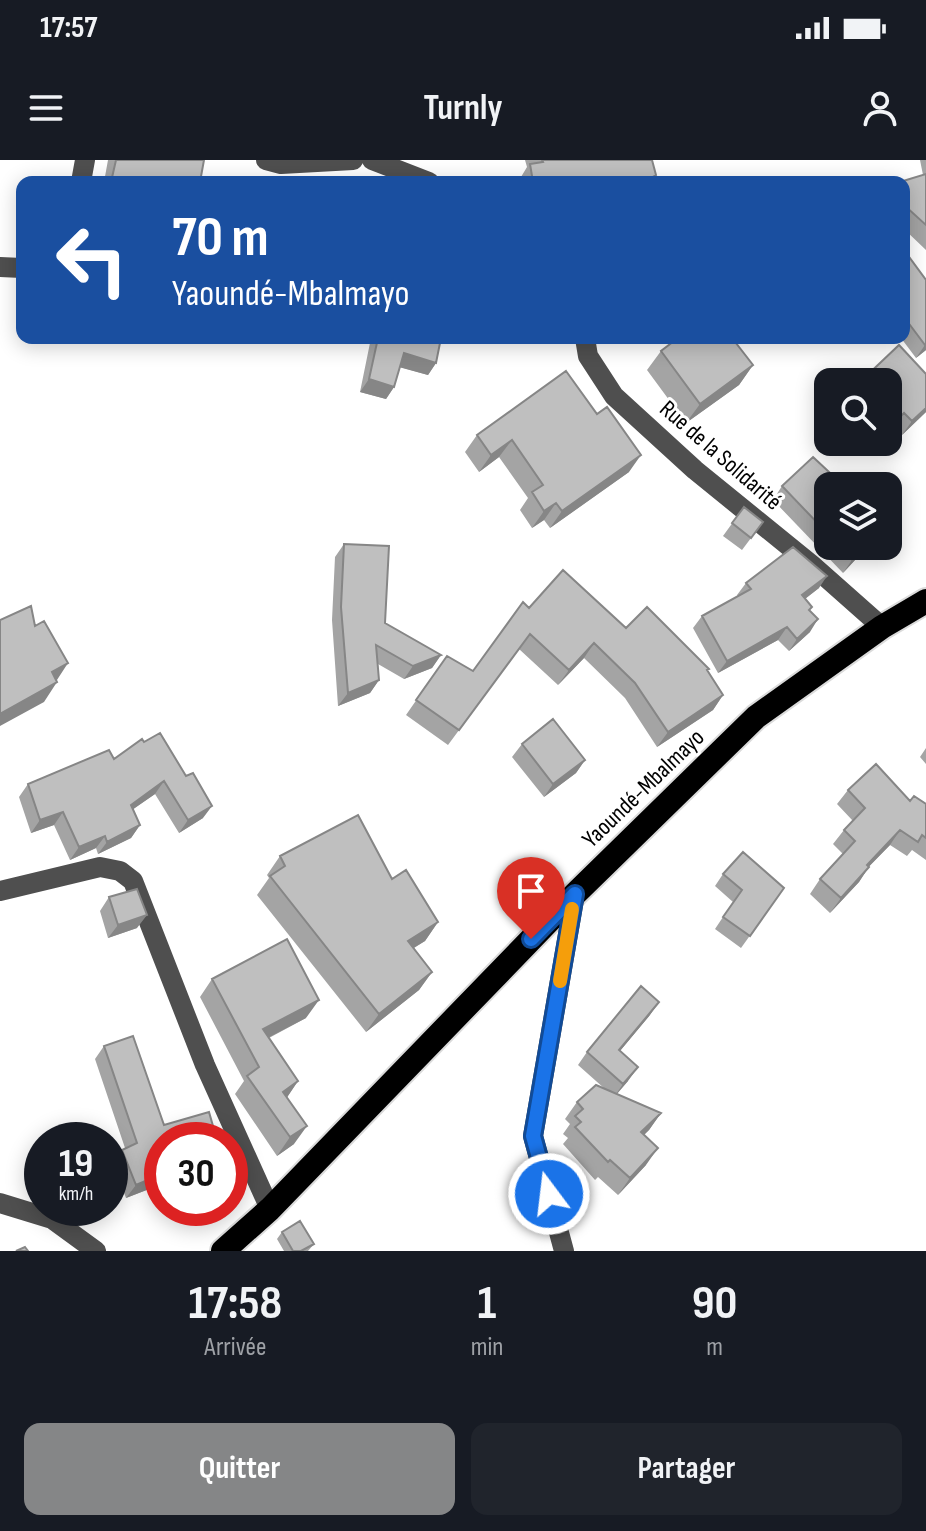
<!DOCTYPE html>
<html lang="fr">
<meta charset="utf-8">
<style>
:root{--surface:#171b24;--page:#20242c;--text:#f1f3f6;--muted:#9ea1a6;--accent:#858687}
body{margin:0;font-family:"Sofia Sans Condensed",sans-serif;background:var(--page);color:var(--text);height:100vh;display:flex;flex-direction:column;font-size:30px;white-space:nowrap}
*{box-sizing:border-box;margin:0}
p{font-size:26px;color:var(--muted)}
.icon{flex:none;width:44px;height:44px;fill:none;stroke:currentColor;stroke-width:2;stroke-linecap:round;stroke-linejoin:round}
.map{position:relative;height:1091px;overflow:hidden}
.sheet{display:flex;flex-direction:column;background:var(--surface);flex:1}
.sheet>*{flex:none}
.guide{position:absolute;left:16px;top:16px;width:894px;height:168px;border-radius:16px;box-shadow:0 4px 20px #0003;background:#1a4fa0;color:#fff;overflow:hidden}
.fabs{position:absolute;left:814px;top:208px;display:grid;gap:16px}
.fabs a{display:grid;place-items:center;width:88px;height:88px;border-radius:16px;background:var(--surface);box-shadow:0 4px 20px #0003;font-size:40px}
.speed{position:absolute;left:24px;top:962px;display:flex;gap:16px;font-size:40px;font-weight:700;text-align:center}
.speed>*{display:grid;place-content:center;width:104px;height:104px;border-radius:50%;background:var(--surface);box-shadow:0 4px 20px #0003;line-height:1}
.speed small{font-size:20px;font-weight:400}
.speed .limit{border:12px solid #d22;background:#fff;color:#111}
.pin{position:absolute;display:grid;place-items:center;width:68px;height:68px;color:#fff;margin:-82px -34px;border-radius:50% 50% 50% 0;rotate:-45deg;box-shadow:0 0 8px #0007}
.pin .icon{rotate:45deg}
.me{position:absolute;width:88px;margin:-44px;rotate:345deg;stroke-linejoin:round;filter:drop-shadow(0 0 6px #0008)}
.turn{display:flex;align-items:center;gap:28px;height:168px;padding:0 24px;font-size:36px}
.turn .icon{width:104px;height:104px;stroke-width:2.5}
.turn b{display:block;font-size:56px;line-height:68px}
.eta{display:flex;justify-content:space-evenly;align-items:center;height:136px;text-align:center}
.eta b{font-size:48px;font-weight:700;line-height:56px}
.primary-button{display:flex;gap:16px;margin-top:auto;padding:16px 24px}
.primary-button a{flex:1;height:92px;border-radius:16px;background:var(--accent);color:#fff;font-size:32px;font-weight:700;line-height:92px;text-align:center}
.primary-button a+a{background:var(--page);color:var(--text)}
.status{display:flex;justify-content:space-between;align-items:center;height:56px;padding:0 40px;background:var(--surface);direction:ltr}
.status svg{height:22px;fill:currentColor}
header{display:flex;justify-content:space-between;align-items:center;height:104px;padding:0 24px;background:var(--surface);font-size:36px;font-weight:700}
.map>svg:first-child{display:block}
</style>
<div class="status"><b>17:57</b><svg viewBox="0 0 49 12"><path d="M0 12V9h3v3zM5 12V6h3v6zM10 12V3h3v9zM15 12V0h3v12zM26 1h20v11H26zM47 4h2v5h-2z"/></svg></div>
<header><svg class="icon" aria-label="menu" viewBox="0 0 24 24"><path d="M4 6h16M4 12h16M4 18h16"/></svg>Turnly<svg class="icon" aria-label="person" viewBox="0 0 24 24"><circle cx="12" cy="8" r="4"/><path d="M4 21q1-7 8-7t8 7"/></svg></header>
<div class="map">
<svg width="926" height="1091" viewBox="0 0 926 1091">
<rect width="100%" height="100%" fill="#fff"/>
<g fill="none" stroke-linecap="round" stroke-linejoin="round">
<defs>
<path id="highway" d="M223 1091 270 1049 575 734 756 557 882 467 926 441"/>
</defs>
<use href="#highway" stroke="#dbdbdb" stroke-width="28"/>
<path stroke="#4f4f4f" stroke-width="20" d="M266 0 281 4 353 0
M372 0 429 22
M81 22 85 0
M0 107 22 108
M585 178 588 196 614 236 695 310 812 405 882 467
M0 731 100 707 120 711 133 721 205 905 270 1049
M0 1043 52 1059 96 1091
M564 1091 533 976 575 734"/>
<use href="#highway" stroke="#000" stroke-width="24"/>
</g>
<path fill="#a4a4a4" d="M108 0H204L200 22H104Z
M525 0H652L656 15 651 22H518L527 7Z
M920 0H926V90L904 69V22H902L923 15Z
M904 90 926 120V190L916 198 901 178H904Z
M371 178H441L436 203 428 215 400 207 394 227 386 239 360 232Z
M661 191 753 205 739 225 686 263 647 210Z
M566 211 629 312 550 368 544 360 532 368 520 350 528 338 499 297 479 312 465 292 477 275Z
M926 214V252L902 275 894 266 888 272V222Z
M782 326H828V386H868L843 413 773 340Z
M744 347 763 362 742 390 723 376Z
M344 384 385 463 441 495 432 508 404 519 378 504 379 520 370 533 338 546 332 460 335 397Z
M746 423 819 428 805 439 812 447 809 450 810 472 789 491 778 480 718 513 693 468 702 456 738 436 737 435Z
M529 448 626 468 707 511 723 535 713 550 657 587 625 538 584 498 558 525 519 489 448 585 406 555 447 496 473 511Z
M142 579 203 658 179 673 155 634 133 649 140 665 131 678 98 694 96 688 70 700 54 665 31 673 19 637 28 624 114 599Z
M522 584 585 600 576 613 544 637 512 597Z
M926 588V604L920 597Z
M848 630 926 644V700L912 690 907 696 890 685 869 706 859 722 830 753 810 734 820 719 843 694 833 684 844 670 853 661 837 644Z
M280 696 392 719 438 762 425 781 414 788 432 812 419 830 366 872 257 735 269 718 267 715Z
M723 714 784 728 741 788 715 769 733 742 715 726Z
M109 737 137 768 108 778 100 751Z
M212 819 306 858 269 878 298 921 287 937 294 984 277 996 235 934 244 921 200 837Z
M650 855 620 891 628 921 617 934 661 953 649 970 644 975 646 1005 618 1035 598 1017 595 1020 563 984 568 978 563 974 570 964 565 959 577 942 605 929 578 905 587 892Z
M104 886 162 980V1024L126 1038 113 1003 122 990 125 988 95 899Z
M183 1048H193L184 1055Z
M282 1072 314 1084 308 1091H284L277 1079Z"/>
<path fill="#868686" d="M926 184V190L916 198 925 185Z
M404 193 436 203 428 215 395 206Z
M753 205 739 225 686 263 700 244Z
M369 219 394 227 386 239 360 232Z
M926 248V252L902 275 912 261Z
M904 253 894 266 888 272 896 261Z
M512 280 499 297 479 312 491 295Z
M641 295 629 312 550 368 562 351Z
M556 343 544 360 532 368 544 351Z
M865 386H868L843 413 852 400Z
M827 416 819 428 793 448 802 435Z
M818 459 810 472 789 491 797 479Z
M787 467 778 480 718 513 727 501Z
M594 483 584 498 558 525 569 510Z
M441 495 432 508 404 519 413 506Z
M68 503 55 523 52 512Z
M379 520 370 533 338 546 348 533Z
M57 522 44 542 0 566V554Z
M723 535 713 550 657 587 668 572Z
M585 600 576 613 544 637 553 624Z
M164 621 155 634 122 657 131 645Z
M212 646 203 658 179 673 188 660Z
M63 652 54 665 31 673 40 660Z
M140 665 131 678 98 694 107 682Z
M900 670 890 685 857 719 867 705Z
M105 676 96 688 70 700 79 687Z
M869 707 859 722 830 753 841 738Z
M147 755 137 768 108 778 118 765Z
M438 762 425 781 395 799 408 781Z
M432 812 419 830 366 872 379 854Z
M319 840 306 858 250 887 263 869Z
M659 842 650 855 609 904 619 890Z
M638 907 628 921 614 937 623 924Z
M298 921 286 939 283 932Z
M661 953 649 970 629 989 641 972Z
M307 966 294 984 277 996 290 977Z
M658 988 646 1005 618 1035 630 1018Z
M162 1014V1024L126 1038 136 1025Z"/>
<path fill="#bfbfbf" stroke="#868686" stroke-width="2" d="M116 0H204L200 22H111Z
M542 0H652L656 15 644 22H533L530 4 543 2Z
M926 14V65L904 45V22L903 21Z
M904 90 926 120V184L925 185 904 157Z
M378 178H441L436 203 404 193 394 227 369 219Z
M678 178H732L753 205 700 244 661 191Z
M899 185 926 214V248L912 261 904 253 896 261 888 253V222H860Z
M566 211 597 254 607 247 641 295 562 351 556 343 544 351 532 332 543 325 512 280 491 295 477 275Z
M813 297 844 326H828V374L782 326Z
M744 347 763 362 751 378 732 363Z
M344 384 389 386 385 463 441 495 413 506 376 485 379 520 348 533 341 447Z
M839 386H865L852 400Z
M793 387 827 416 802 435 812 447 809 450 818 459 797 479 787 467 727 501 702 456 751 429 746 423Z
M563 410 626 468 647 447 709 509 707 510 723 535 668 572 635 523 594 483 569 510 530 474 459 570 416 540 447 496 473 511 523 442 529 448Z
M31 446 35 466 44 461 68 503 52 512 57 522 0 554V460Z
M553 559 585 600 553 624 522 584Z
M160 573 186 616 193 613 212 646 188 660 164 621 131 645 140 665 107 682 105 676 79 687 63 652 40 660 28 624 109 590 114 599 142 579 144 582Z
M876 604 910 641 914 636 926 644V678L922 675 918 682 900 670 867 705 869 707 841 738 820 719 855 681 844 670 865 648 848 630Z
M358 655 392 719 406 710 438 762 408 781 432 812 379 854 270 716 285 706 280 696Z
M743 692 784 728 750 776 723 757 742 730 723 714Z
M137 729 147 755 118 765 109 737Z
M287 779 319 840 263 869 298 921 283 932 307 966 290 977 247 916 259 907 212 819Z
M641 826 659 842 619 890 638 907 623 924 587 892Z
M133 876 164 965 209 952 217 980H162V1014L136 1025 122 990 137 983 104 886Z
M596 925 661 953 641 972 658 988 630 1018 610 1000 608 1002 575 967 581 962 575 956 583 949 577 942Z
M300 1061 314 1084 301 1091H293L282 1072Z
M25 1087 28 1091H16Z"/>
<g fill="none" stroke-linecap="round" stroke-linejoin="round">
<defs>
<path id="route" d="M531 779 575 734 533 976 549 1034"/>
</defs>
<use href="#route" stroke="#114b97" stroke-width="20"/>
<use href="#route" stroke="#1a73e8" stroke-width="14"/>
<path stroke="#f59e0b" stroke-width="14" d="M560 821 572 749"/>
</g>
<g text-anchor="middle" stroke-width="6" stroke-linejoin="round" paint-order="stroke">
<g font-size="24" fill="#000" stroke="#fff">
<text transform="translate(721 295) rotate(41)" y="8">Rue de la Solidarité</text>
<text transform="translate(643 628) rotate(-44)" y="8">Yaoundé-Mbalmayo</text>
</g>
</g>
</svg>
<div class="fabs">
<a><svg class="icon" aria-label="search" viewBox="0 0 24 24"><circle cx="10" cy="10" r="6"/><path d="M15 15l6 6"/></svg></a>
<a><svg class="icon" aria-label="layers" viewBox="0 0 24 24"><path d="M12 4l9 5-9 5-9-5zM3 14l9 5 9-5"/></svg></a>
</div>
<div class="speed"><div>19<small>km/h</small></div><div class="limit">30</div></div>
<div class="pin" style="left:531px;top:779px;background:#d93025"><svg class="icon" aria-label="arrive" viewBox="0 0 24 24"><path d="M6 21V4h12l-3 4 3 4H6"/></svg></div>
<svg class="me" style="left:549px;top:1034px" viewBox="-20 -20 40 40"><circle r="17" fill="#1a73e8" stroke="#fff" stroke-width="3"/><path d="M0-11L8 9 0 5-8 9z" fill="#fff"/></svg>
<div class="guide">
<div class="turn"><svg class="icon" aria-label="left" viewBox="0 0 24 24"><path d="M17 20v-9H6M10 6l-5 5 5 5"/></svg><div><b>70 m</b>Yaoundé-Mbalmayo</div></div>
</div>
</div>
<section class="sheet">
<div class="eta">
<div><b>17:58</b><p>Arrivée</p></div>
<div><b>1</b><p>min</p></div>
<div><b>90</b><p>m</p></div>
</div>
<div class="primary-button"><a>Quitter</a><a>Partager</a></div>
</section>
